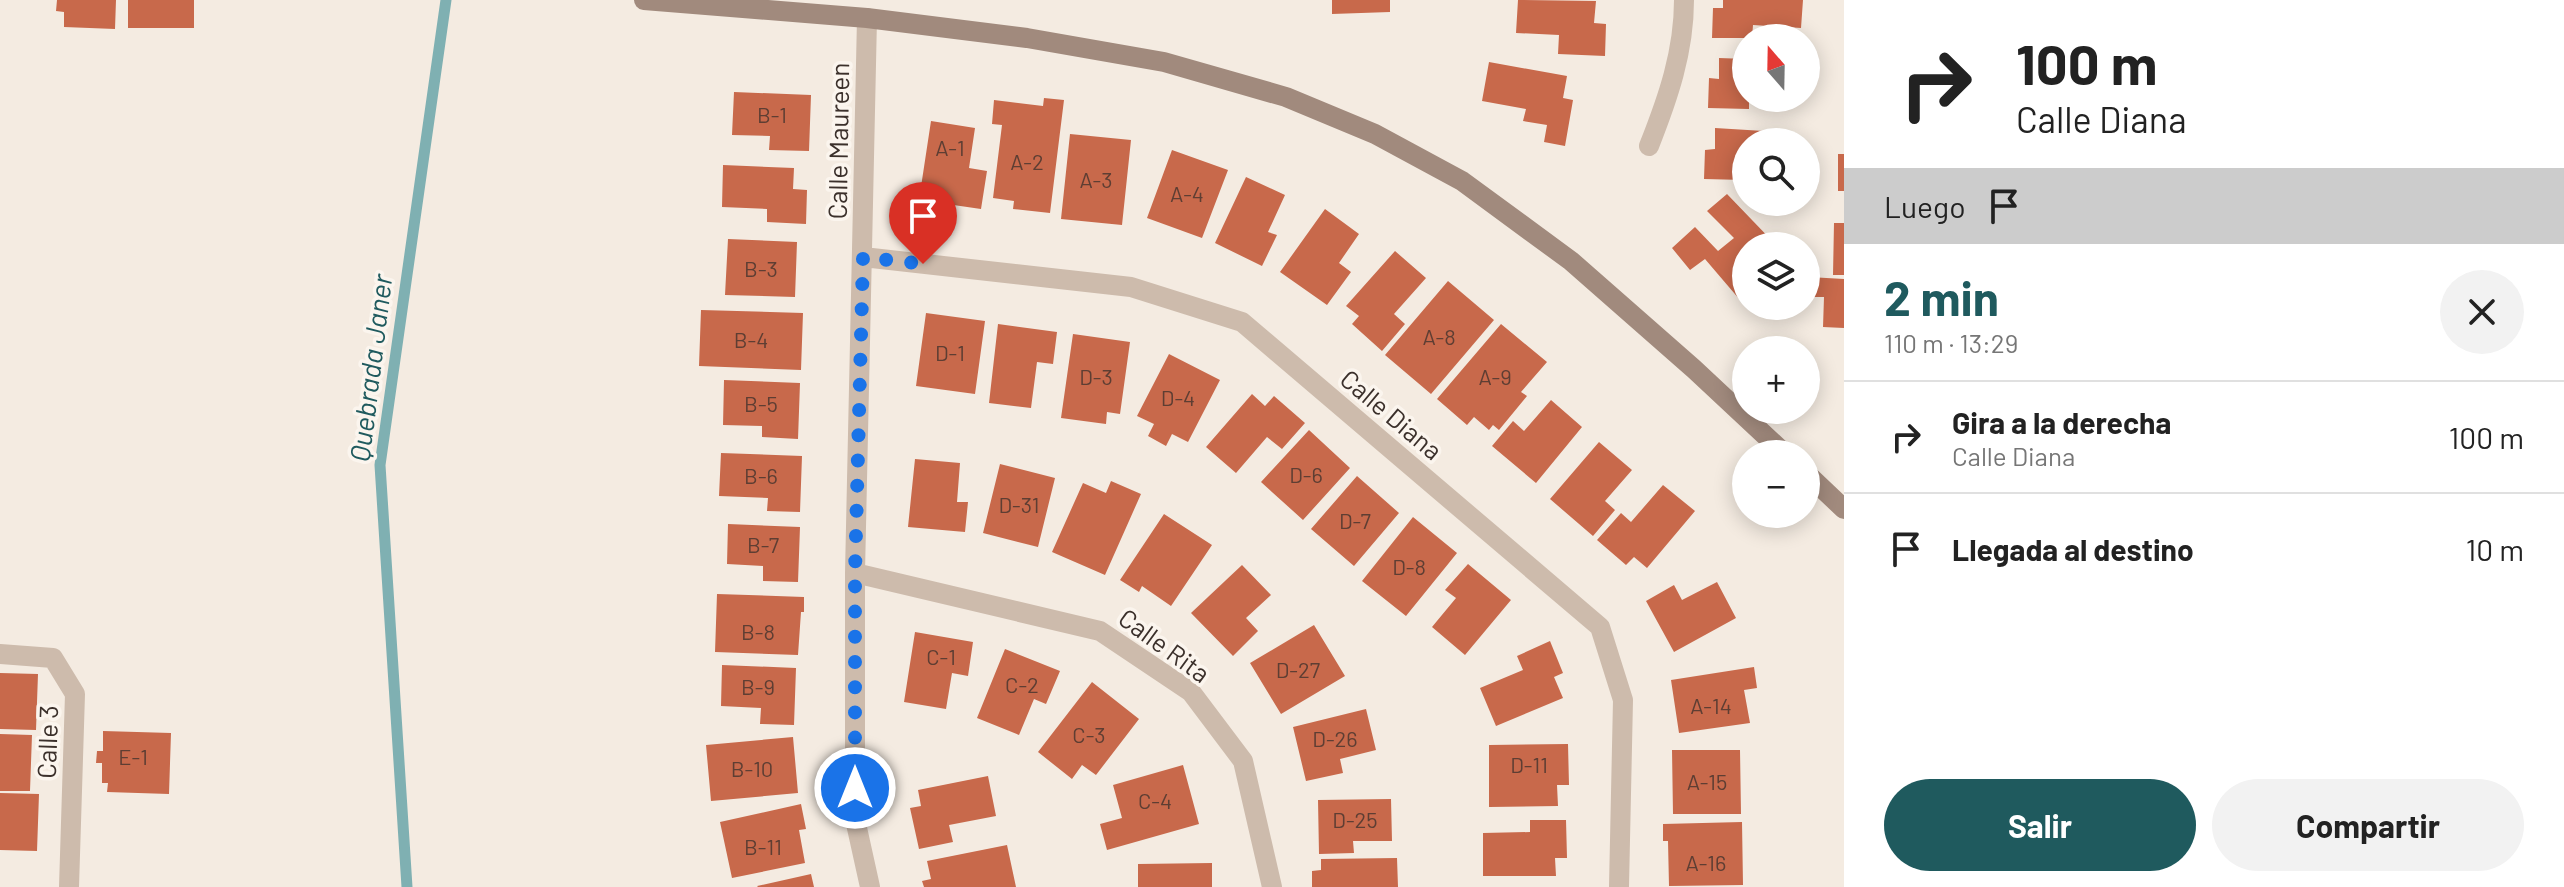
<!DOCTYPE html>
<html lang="es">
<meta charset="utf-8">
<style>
:root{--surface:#fff;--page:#f2f2f2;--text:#222;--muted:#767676;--line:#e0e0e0;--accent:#1f5a5e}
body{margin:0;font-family:Barlow,sans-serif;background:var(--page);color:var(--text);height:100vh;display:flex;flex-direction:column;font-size:30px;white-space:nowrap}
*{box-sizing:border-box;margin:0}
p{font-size:26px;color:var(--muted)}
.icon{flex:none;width:44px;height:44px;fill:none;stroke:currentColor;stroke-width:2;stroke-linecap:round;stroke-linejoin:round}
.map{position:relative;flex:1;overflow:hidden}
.panel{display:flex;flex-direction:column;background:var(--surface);width:720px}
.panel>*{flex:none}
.top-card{background:#fff;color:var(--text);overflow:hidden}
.needle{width:52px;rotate:340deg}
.buttons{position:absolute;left:1732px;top:24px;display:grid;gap:16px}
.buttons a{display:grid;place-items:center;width:88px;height:88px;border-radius:50%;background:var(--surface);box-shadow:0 4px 20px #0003;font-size:40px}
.pin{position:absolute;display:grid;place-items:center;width:68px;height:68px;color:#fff;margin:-82px -34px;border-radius:50% 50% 50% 0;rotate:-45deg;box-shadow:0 0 8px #0007}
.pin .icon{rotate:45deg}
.me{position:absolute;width:88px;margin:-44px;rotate:0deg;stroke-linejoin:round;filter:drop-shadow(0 0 6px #0008)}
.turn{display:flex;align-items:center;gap:28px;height:168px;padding:0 40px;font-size:36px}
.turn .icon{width:104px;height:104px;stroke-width:2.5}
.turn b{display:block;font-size:56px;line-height:68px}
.then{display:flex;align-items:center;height:76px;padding:0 40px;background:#0003;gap:16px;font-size:30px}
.round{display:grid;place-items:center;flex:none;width:84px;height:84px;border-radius:42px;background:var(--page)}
.headline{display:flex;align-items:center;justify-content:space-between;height:136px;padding:0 40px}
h1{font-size:48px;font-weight:700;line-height:60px;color:var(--accent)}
.primary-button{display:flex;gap:16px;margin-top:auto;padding:16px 40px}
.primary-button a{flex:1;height:92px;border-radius:48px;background:var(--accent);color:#fff;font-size:32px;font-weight:700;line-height:92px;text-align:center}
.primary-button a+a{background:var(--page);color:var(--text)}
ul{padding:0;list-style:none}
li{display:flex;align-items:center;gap:24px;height:112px;padding:0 40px;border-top:2px solid var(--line)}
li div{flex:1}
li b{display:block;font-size:30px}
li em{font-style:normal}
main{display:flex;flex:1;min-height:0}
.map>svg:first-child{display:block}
</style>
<main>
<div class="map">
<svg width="1844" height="887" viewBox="0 0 1844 887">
<rect width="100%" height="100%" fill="#f4ebe1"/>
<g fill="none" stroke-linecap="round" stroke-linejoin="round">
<path stroke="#7fb0b2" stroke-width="11" d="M407 887 380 465 446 0"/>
</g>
<path fill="#c8694b" d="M57 0H116L115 29 64 27V12L56 11Z
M128 0H194V28H128Z
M1332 0H1390V12L1332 14Z
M1518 0 1596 1 1594 23 1606 24 1605 56 1558 54 1559 35 1516 33Z
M1723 0H1803L1801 28 1753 25 1752 38H1712L1713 8H1723Z
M1719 58 1746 59V98H1749V109L1708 108 1709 78 1719 79Z
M1489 62 1567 76 1563 98 1573 100 1565 146 1544 142 1547 125 1523 121 1526 109 1482 101Z
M734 92 811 95 809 151 769 150 770 136 732 135Z
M1044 98 1064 100 1050 213 1013 209 1014 201 993 198 1002 125 992 124 994 100 1043 106Z
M931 121 975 128 969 168 987 171 981 209 919 200Z
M1715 128 1796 133 1795 142H1746L1744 180 1704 179 1705 150 1715 149Z
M1070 134 1131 140 1122 225 1061 219Z
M1172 150 1228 170 1202 238 1147 218Z
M1838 154H1844V191H1838Z
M723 165 794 168 793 189 807 190 806 224 767 222V209L722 207Z
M1246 177 1285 195 1268 232 1277 235 1262 266 1215 243Z
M1727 194 1777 246H1746V296L1740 300 1705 259 1690 270 1672 248 1695 227 1718 251 1734 238 1707 211Z
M1325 209 1359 234 1339 263 1351 272 1327 305 1280 272Z
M1834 223H1844V275H1833Z
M728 239 797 242 795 297 725 295Z
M1395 251 1426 278 1394 314 1405 324 1382 351 1352 324 1359 316 1346 306Z
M1809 277 1844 279V328L1823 327 1824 297H1808Z
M1448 281 1494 320 1431 394 1385 355Z
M701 310 803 313 801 370 699 366Z
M926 313 985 321 975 394 916 386Z
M998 324 1057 332 1053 364 1037 362 1031 408 989 403Z
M1501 324 1547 362 1521 392 1527 396 1499 430 1493 425 1489 430 1474 417 1467 425 1437 399Z
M1073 334 1130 342 1120 414 1107 412 1106 424 1061 418Z
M1169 354 1220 380 1188 442 1172 434 1166 446 1148 436 1154 424 1137 416Z
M724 380 800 383 798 439 762 437V426L723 425Z
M1252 394 1265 406 1274 396 1305 423 1282 449 1267 437 1236 473 1206 447Z
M1551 400 1582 427 1536 483 1492 446 1513 421 1524 431Z
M1309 430 1350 468 1303 520 1261 482Z
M1599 442 1632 470 1605 501 1615 510 1593 536 1550 499Z
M721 453 802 456 800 512 767 511 768 498 719 496Z
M915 459 960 463 957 502H968L965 532 908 527Z
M1000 464 1055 478 1038 547 983 533Z
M1357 476 1399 513 1354 566 1311 529Z
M1111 481 1141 494 1105 575 1052 552 1083 483 1106 493Z
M1663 485 1695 511 1647 568 1634 557 1626 565 1597 540 1621 513 1631 522Z
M1164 514 1212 545 1171 606 1142 586 1139 592 1120 580Z
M1413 517 1457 553 1406 616 1362 581Z
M728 524 800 527 798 582 763 581V566L727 564Z
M1468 564 1511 600 1465 655 1432 627 1456 598 1445 590Z
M1242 565 1271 595 1246 618 1258 631 1233 656 1191 613Z
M1717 582 1736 618 1674 652 1646 601 1674 585 1682 600Z
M717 594 804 597V612H801L798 655 715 652Z
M1314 625 1345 676 1281 714 1250 663Z
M915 632 973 642 968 676 952 673 946 709 904 702Z
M1550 641 1563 673 1554 677 1563 698 1496 726 1480 688 1523 670 1517 656Z
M1005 649 1060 671 1046 704 1034 699 1019 735 977 718Z
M722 665 796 668 794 725 760 724 761 708 721 706Z
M1754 667 1757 688 1744 690 1750 723 1679 733 1671 680Z
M0 673 38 674 36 730 0 729Z
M1092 682 1139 719 1096 775 1082 765 1072 779 1038 752Z
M1366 709 1376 750 1340 759 1343 773 1306 781 1293 727Z
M103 731 171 733 169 794 107 792 108 783H102V763H96L97 751H103Z
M0 734 32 735 30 791H0Z
M793 737 798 793 711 801 706 745Z
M1568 744 1569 785H1557L1558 806 1489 807V745Z
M1672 750H1740L1741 814H1673Z
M1183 765 1199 824 1107 850 1100 824 1122 818 1113 785Z
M988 776 996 816 949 825 953 842 919 849 910 808 921 806 918 790Z
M0 793 39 794 37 851 0 850Z
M1391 799 1392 841H1353L1354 853 1319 854 1318 800Z
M801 804 806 829 799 830 805 863 732 878 720 822Z
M1530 820H1566L1567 858H1555L1556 876H1483V833L1530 832Z
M1742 822 1743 885 1669 886 1668 841H1663V824Z
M1007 845 1016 887H924L922 881 931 879 927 861Z
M1397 858 1398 887H1312V871L1321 870V859Z
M1212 863V887H1138V864Z
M811 874 814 887H758L757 886Z"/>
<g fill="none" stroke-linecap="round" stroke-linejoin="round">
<path stroke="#cdbbac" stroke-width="20" d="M867 18 855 573V819L870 887
M1649 146C1668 98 1684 52 1684 0
M863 257 1131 287 1242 322 1600 627 1623 700 1619 887
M855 573 1100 631 1191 692 1243 761 1272 887
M0 654 53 658 75 694 69 887"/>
<path stroke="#a18a7d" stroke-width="20" d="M644 0 867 18 1027 38 1164 62 1286 97 1375 134 1462 181 1571 261 1694 369 1785 454
M1806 473 1844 509"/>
</g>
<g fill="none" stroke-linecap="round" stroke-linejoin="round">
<path stroke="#1a73e8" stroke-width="14" stroke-dasharray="0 25.2" d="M855 788V573L863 257 923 264"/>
</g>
<g text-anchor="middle" stroke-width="7" stroke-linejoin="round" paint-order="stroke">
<g font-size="22" fill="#5e3e33">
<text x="772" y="123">B-1</text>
<text x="950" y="156">A-1</text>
<text x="1027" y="170">A-2</text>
<text x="1096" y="188">A-3</text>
<text x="1187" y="202">A-4</text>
<text x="761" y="277">B-3</text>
<text x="1439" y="345">A-8</text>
<text x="751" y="348">B-4</text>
<text x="950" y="361">D-1</text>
<text x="1096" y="385">D-3</text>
<text x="1495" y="385">A-9</text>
<text x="1178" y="406">D-4</text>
<text x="761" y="412">B-5</text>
<text x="1306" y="483">D-6</text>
<text x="761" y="484">B-6</text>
<text x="1019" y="513">D-31</text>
<text x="1355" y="529">D-7</text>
<text x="763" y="553">B-7</text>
<text x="1409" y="575">D-8</text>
<text x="758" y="640">B-8</text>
<text x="941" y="665">C-1</text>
<text x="1298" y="678">D-27</text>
<text x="1022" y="693">C-2</text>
<text x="758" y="695">B-9</text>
<text x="1711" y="714">A-14</text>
<text x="1089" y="743">C-3</text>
<text x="1335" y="747">D-26</text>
<text x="133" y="765">E-1</text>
<text x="1529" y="773">D-11</text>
<text x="752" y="777">B-10</text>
<text x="1707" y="790">A-15</text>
<text x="1155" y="809">C-4</text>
<text x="1355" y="828">D-25</text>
<text x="763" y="855">B-11</text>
<text x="1706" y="871">A-16</text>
</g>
<g font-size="26" fill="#3b302b" stroke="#fbf5ee">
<text transform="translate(839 141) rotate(-89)" y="9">Calle Maureen</text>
<text transform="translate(1391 415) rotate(40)" y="9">Calle Diana</text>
<text transform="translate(1164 646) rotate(36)" y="9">Calle Rita</text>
<text transform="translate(48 742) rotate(-88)" y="9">Calle 3</text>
</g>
<g font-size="28" font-style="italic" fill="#1f5a5e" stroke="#fbf5ee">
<text transform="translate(371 368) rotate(-83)" y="10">Quebrada Janer</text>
</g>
</g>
</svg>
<div class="buttons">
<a><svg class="needle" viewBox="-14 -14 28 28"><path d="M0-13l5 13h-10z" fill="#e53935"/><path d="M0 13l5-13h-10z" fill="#767676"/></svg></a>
<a><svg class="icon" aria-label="search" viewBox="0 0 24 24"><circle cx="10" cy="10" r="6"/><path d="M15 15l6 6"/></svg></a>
<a><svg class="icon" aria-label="layers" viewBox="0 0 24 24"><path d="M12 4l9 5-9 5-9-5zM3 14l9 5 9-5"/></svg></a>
<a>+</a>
<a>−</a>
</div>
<div class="pin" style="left:923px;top:264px;background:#d93025"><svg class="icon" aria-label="arrive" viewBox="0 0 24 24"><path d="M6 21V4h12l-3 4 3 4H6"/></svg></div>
<svg class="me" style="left:855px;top:788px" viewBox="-20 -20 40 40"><circle r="17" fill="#1a73e8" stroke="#fff" stroke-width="3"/><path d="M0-11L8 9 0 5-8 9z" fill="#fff"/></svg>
</div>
<section class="panel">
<div class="top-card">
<div class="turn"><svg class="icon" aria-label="right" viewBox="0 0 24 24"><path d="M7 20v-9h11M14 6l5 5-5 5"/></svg><div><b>100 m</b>Calle Diana</div></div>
<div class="then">Luego<svg class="icon" aria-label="arrive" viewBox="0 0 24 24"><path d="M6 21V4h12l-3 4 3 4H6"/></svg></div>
</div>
<div class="headline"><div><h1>2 min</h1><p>110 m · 13:29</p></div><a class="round"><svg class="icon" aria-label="close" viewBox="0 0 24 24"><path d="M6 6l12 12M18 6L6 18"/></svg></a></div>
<ul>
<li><svg class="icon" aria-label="right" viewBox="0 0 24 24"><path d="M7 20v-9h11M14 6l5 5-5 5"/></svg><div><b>Gira a la derecha</b><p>Calle Diana</p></div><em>100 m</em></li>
<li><svg class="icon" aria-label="arrive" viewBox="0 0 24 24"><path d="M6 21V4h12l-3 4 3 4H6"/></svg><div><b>Llegada al destino</b></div><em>10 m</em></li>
</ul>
<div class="primary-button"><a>Salir</a><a>Compartir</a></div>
</section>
</main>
